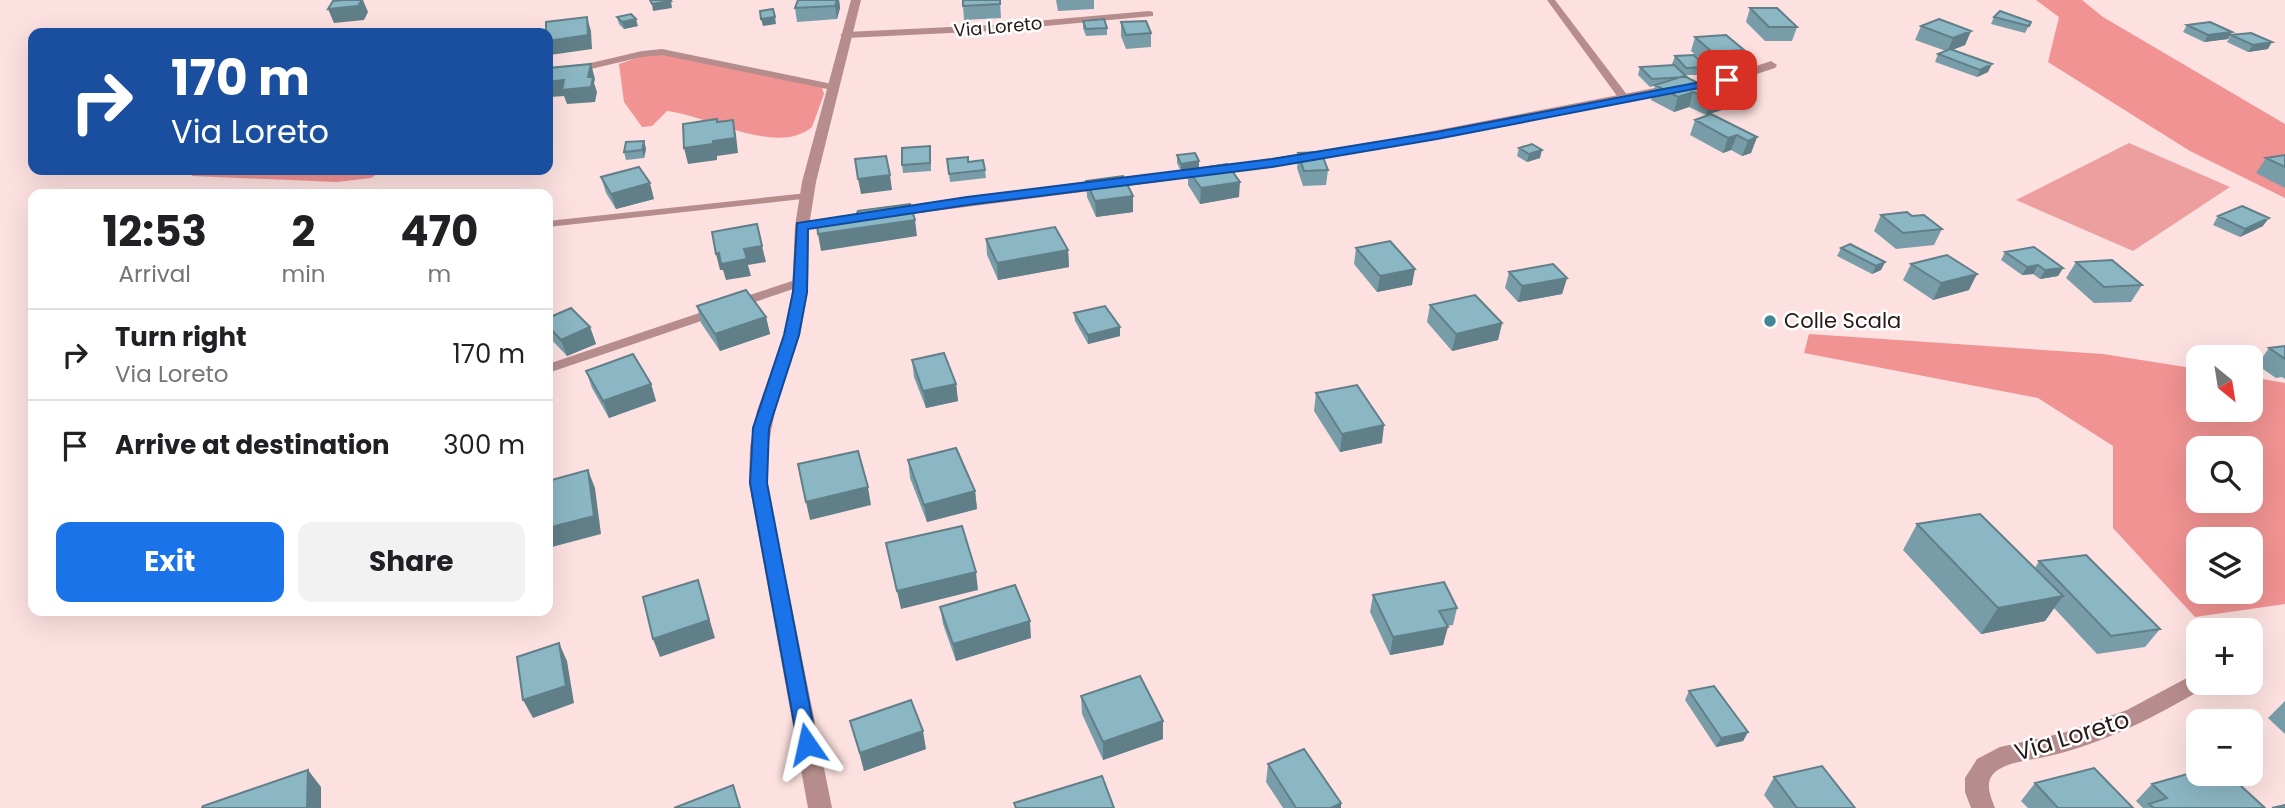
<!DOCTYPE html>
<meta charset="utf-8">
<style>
:root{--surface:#fff;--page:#f2f2f2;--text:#202124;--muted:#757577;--line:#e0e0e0;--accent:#1a73e8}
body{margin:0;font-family:Poppins,sans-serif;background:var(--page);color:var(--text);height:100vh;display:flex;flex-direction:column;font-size:26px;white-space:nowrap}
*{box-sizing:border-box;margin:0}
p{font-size:23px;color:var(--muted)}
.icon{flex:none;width:38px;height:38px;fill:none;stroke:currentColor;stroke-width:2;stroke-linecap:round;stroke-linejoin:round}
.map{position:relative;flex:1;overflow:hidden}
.sheet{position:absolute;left:28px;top:189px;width:525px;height:427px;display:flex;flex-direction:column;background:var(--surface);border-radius:14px;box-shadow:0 7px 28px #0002}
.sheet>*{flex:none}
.banner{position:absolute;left:28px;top:28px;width:525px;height:147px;border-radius:14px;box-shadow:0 7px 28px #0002;background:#1a4fa0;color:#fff;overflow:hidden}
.needle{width:46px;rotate:150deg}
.controls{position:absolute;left:2186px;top:345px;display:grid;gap:14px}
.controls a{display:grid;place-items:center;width:77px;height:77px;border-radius:14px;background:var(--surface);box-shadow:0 7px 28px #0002;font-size:35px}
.pin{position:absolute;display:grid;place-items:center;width:60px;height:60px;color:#fff;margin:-30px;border-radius:14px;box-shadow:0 4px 10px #0006}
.me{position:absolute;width:77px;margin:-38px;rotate:349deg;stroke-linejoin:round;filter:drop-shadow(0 0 5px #0008)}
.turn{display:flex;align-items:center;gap:24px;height:147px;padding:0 28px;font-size:32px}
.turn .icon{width:91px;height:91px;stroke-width:2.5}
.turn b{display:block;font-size:49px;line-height:60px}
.eta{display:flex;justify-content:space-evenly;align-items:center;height:119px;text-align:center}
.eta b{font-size:42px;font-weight:700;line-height:49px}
.cta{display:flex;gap:14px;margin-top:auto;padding:14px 28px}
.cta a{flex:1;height:80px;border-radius:14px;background:var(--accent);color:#fff;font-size:28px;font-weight:700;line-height:80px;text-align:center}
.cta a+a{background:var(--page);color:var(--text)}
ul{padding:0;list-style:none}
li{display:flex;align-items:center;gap:21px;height:91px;padding:0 28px;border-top:2px solid var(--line)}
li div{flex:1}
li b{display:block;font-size:26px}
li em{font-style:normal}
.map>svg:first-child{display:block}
</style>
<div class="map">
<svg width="2285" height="808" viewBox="0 0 2285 808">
<rect width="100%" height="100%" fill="#fce1e0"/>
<path fill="#ec9f9e" d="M2129 143 2230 187 2133 251 2016 200Z"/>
<path fill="#f09392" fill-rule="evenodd" d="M2036 0H2082L2103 17 2285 124V198L2190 151 2048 62 2059 17Z
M666 54 822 87 824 94 812 127C776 157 708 115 667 111L652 126 642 127 624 102 619 64 643 56Z
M190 170H383L371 178 337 182 192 176Z
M1809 334 2103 354 2198 369V410H2250L2251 377 2285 383V604L2195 617 2113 528V446L2038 398 1804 353ZM2250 448V500H2198V448ZM2250 539V592H2198V539Z"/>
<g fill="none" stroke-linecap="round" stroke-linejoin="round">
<path fill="#b68d8c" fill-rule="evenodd" d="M1547 0H1555L1628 96V100H1620Z
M662 49 832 84 837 87 832 90 662 55 642 57 548 79V73L642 51Z
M807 193 811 194V198L548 227V221Z
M801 278 805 279 807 282 805 285 740 307H732L730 304 732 301Z
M717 307 723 311 722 314 548 373V364Z"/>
<path fill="#b68d8c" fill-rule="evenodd" d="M1149 11 1153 12V16L992 31 846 38 840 35 846 32 992 25Z
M1771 61 1777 65 1775 68 1720 86 1665 94 1381 149 1228 173 888 217 881 213 888 209 1228 165 1381 141 1665 86 1718 79Z
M2198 672V682H2208L2206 687C2156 716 2106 743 2049 756 2033 760 2007 761 1994 773 1984 783 1991 797 1995 808H1971L1965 792V778L1977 759 2000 747 2063 733 2127 710Z"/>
<path fill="#b68d8c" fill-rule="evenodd" d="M851 0H861L816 182 809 226 808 292 800 335 775 411 768 447 767 483 832 808H808L749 483 750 447 757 411 784 335 792 292 795 226 802 182Z"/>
</g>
<path fill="#789da8" d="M798 0H839L840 8 837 19 797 22 795 8Z
M1000 0 1001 18 964 20 963 6Z
M1056 0H1094V9L1058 11Z
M1750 8 1797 27 1792 41H1765L1746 22Z
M617 17 638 26 624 29 619 24Z
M1994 17 2031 22 2025 33 1991 24Z
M1083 21 1107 28V35L1086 36 1083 28Z
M1121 22 1151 33V47L1126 49 1121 36Z
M2187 25 2232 32 2228 39 2204 42 2183 32Z
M1921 26 1971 31 1965 45 1952 50 1988 72 1977 77 1935 62 1938 54 1946 51 1915 40Z
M2231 35 2268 49 2248 52 2227 42Z
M1695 37 1744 50 1739 64 1708 66 1691 51Z
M1675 56 1706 67 1703 75H1685L1687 77 1698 83 1733 93 1728 108 1706 115 1689 107 1674 112 1651 100 1655 86 1650 87 1638 75 1640 67 1674 65 1672 64Z
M1695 120 1757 137 1751 153 1742 156 1731 150 1723 153 1690 135Z
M644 141 646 149 644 158 626 160 624 152Z
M1519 148 1540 158 1527 162 1517 156Z
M1298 153 1328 170 1326 185 1303 186 1297 168Z
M931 154V171L903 173 902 165Z
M1177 155 1199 168 1239 197 1200 204 1188 185V171H1181L1177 163Z
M2285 155V188L2256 173 2266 158Z
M947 159 968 162 985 170 986 178 950 182Z
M601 177 654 199 616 209 606 193Z
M1086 181 1133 212 1096 217 1087 197Z
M1881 215 1912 216 1942 229 1934 245 1896 249 1874 231Z
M2218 216 2263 226 2240 237 2213 225Z
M986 239 1068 250 1069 267 998 280 987 255Z
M1356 248 1412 285 1377 292 1354 264Z
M1841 248 1885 262 1881 270 1872 274 1837 256Z
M2005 252 2063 268 2058 276 2040 279 2033 274 2022 275 2001 260Z
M2076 262 2142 285 2131 302 2094 303 2066 278Z
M1911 264 1969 290 1933 300 1903 280Z
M1509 272 1567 278 1562 294 1518 302 1505 288Z
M1430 305 1502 323 1498 340 1452 351 1427 322Z
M697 306 766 317 770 334 720 351 701 323Z
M1074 313 1120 327V336L1088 344 1075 321Z
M548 318 590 327 596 344 567 356 549 337Z
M2285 346V379L2282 377 2276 378 2257 365 2269 348Z
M912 360 956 384 958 401 926 408 914 377Z
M586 371 651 384 656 401 609 418 592 388Z
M1316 393 1382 443 1340 452 1314 411Z
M908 460 975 491 977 509 927 522 910 478Z
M1917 524 2035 568 2039 561 2160 629 2145 647 2097 654 2054 608 2045 621 1981 634 1903 550Z
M1373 595 1457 608 1453 625 1447 626 1443 645 1390 655 1370 612Z
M940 607 1031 638 956 661 943 624Z
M1689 691 1748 732 1743 741 1716 747 1685 700Z
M1081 696 1163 739 1103 760 1082 714Z
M2285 701V734L2268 718Z
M850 721 926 749 864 771Z
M1268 764 1341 808H1283L1266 782Z
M1774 777 1855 808H1774L1764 795Z
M2035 783 2133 808H2028L2021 801Z
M2152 784 2265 808H2143L2136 801Z"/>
<path fill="#617f88" d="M363 0 368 12 364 20 334 23 328 9Z
M837 0H839L840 8 837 19 835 6Z
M671 1 672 8 653 11 652 4Z
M587 17 591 31 592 49 550 55 548 47V41Z
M775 17 776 24 763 26 761 19Z
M636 19 638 26 624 29 622 22Z
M1971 31 1965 45 1947 52 1953 38Z
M2232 32 2228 39 2204 42 2208 35Z
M2272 42 2268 49 2248 52 2253 45Z
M591 64 595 79 594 83 597 92 595 102 567 104 564 96 550 97 548 90V82L588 77Z
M1992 64 1988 72 1977 77 1980 70Z
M1693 92 1689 107 1674 112 1678 97Z
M1733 93 1728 108 1706 115 1711 100Z
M733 120 736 135 738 153 717 156V160L688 164 684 148Z
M1737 135 1731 150 1723 153 1728 138Z
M1757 137 1751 153 1742 156 1748 141Z
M644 141 646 149 644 158 642 150Z
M1542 150 1540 158 1527 162 1529 154Z
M1199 161V169L1181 171V164Z
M890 175 892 190 861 194 858 179Z
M1240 182 1239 197 1200 204 1201 188Z
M650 183 654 199 616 209 611 194Z
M1133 196V212L1096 217 1095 201Z
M2269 218 2263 226 2240 237 2245 229Z
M915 220 917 236 821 251 818 234Z
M762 246 766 262 748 265 751 276 726 280 723 270H720L716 254Z
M1068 250 1069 267 998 280 997 263Z
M1885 262 1881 270 1872 274 1876 266Z
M2038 265 2033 274 2022 275 2027 267Z
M2063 268 2058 276 2040 279 2045 270Z
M1415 269 1412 285 1377 292 1380 276Z
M1977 274 1969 290 1933 300 1941 283Z
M1567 278 1562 294 1518 302 1522 286Z
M766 317 770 334 720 351 715 334Z
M1502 323 1498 340 1452 351 1456 334Z
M590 327 596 344 567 356 561 340Z
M1120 327V336L1088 344V335Z
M651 384 656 401 609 418 603 401Z
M956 384 958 401 926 408 923 391Z
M1384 425 1382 443 1340 452 1342 434Z
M588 470 595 488 601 534 548 548V528Z
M868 487 871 505 810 520 806 502Z
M975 491 977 509 927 522 924 505Z
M976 572 978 590 901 609 897 591Z
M698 580 715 638 660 657 653 639Z
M2063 596 2045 621 1981 634 1998 608Z
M390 611H409L394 616Z
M1030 621 1031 638 956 661 953 644Z
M1448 627 1443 645 1390 655 1393 637Z
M559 643 567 661 574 703 533 718 523 700Z
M1163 721V739L1103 760V742Z
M923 731 926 749 864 771 860 753Z
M1748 732 1743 741 1716 747 1721 738Z
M308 770 321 787V808H307Z
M1341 803V808H1331Z"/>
<path fill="#8bb6c3" stroke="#617f88" stroke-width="2" d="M343 0H362L358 6 328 9 333 1Z
M650 0H670L671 1 652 4Z
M798 0H837L835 6 795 8Z
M963 0H1000V4L963 6Z
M1750 8H1777L1797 27H1769Z
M773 9 775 17 761 19 760 11Z
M2000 11 2031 22 2029 26 1994 17Z
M631 14 636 19 622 22 617 17Z
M587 17 588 35 548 41V33H546V22Z
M1104 19 1107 28 1086 29 1083 21Z
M1939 19 1971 31 1953 38 1921 26Z
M1146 21 1151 33 1126 35 1121 22Z
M2210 22 2232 32 2208 35 2187 25Z
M2251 33 2272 42 2253 45 2231 35Z
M1726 35 1744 50 1712 52 1695 37Z
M1950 49 1992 64 1980 70 1938 54Z
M1694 55 1706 67 1686 68 1675 56Z
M591 64 588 77H593L591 87 562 90 564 80 548 82V74L549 68Z
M1674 65 1687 77 1652 79 1640 67Z
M1684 76 1698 83 1706 80 1733 93 1711 100 1693 92 1678 97 1655 85Z
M1711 114 1757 137 1748 141 1737 135 1728 138 1695 120Z
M717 119V122L733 120 735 138 713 141V144L684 148 683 124Z
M644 141 642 150 624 152 626 142Z
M1532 144 1542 150 1529 154 1519 148Z
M930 146V163L902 165V148Z
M1321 152 1328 170 1304 171 1298 153Z
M1195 153 1199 161 1181 164 1177 155Z
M2285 155V167L2266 158Z
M886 156 890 175 858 179 855 159Z
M968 157V162L983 160 985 170 949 174 947 159Z
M1227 164 1240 182 1201 188 1188 170Z
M639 167 650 183 611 194 601 177Z
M1123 176 1133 196 1095 201 1086 181Z
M910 204 915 220 818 234 817 223 855 218 858 211Z
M2242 206 2269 218 2245 229 2218 216Z
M1907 212 1912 216 1924 215 1942 229 1903 233 1881 215Z
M757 224 762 246 744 249 747 259 721 264 719 253 716 254 712 232Z
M1055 227 1068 250 997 263 986 239Z
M1390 241 1415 269 1380 276 1356 248Z
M1850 244 1885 262 1876 266 1841 248Z
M2034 247 2063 268 2045 270 2038 265 2027 267 2005 252Z
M1947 255 1977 274 1941 283 1911 264Z
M2112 260 2142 285 2104 287 2076 262Z
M1553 264 1567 278 1522 286 1509 272Z
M746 290 766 317 715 334 697 306Z
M1475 295 1502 323 1456 334 1430 305Z
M1105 306 1120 327 1088 335 1074 313Z
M571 308 590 327 561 340 548 326V318Z
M2285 346V359L2269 348Z
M944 353 956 384 923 391 912 360Z
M633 354 651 384 603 401 586 371Z
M1357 385 1384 425 1342 434 1316 393Z
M956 448 975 491 924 505 908 460Z
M858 451 868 487 806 502 798 464Z
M588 470 594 516 548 528V481Z
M1980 514 2063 596 1998 608 1917 524Z
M962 526 976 572 897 591 886 543Z
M2086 555 2160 629 2111 636 2039 561Z
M698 580 709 620 653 639 643 597Z
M1444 582 1457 608 1439 611 1448 627 1393 637 1373 595Z
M1015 585 1030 621 953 644 940 607Z
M559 643 566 686 523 700 517 657Z
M1140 676 1163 721 1103 742 1081 696Z
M1714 686 1748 732 1721 738 1689 691Z
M911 700 923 731 860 753 850 721Z
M1304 749 1341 803 1331 808H1296L1268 764Z
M1822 766 1855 808H1797L1774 777Z
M2094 768 2133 808H2058L2035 783Z
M308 770 307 808H202L203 806Z
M2198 771V774H2228L2265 808H2154L2149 804 2167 798 2152 784Z
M1102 776 1114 808H1016L1014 803Z
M733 785 740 808H674Z
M2285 805V808H2272Z"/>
<path fill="#1a73e8" stroke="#114b97" stroke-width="2" d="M1727 77H1730V82L1437 139 1272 167 967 205 808 229 807 292 799 335 769 428 767 483 817 744 814 750 807 753 799 750 750 483 753 428 784 335 793 292 797 223 967 197 1272 159 1437 132Z"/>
<circle fill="#448597" stroke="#fff" stroke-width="2.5" cx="1770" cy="321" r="7"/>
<g text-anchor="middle" stroke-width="5" stroke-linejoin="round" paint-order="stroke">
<g font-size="18" fill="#281918" stroke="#fff">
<text transform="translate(998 27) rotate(-5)" y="6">Via Loreto</text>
</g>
<g font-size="21" fill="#281918" stroke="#fff" text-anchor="start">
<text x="1784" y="328">Colle Scala</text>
</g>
<g font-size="24" fill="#281918" stroke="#fff">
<text transform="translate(2072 736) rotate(-17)" y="8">Via Loreto</text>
</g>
</g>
</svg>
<div class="controls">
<a><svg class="needle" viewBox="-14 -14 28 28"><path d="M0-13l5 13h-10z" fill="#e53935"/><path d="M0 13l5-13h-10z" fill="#757577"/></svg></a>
<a><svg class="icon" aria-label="search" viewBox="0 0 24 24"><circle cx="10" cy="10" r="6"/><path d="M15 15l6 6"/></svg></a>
<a><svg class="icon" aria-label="layers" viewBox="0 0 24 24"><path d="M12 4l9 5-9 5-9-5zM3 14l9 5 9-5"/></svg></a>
<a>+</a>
<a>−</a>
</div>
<div class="pin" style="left:1727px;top:80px;background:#d93025"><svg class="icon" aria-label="arrive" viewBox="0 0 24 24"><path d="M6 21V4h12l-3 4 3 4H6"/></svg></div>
<svg class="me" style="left:807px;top:744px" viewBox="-20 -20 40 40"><path d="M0-17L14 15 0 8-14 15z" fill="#1a73e8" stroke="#fff" stroke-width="4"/></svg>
<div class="banner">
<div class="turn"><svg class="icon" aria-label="right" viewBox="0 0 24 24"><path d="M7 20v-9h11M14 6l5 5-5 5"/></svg><div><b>170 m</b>Via Loreto</div></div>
</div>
<section class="sheet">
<div class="eta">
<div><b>12:53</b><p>Arrival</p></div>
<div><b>2</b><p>min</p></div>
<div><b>470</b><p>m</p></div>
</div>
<ul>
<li><svg class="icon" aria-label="right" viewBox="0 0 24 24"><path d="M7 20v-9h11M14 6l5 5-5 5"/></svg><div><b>Turn right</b><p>Via Loreto</p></div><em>170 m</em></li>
<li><svg class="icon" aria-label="arrive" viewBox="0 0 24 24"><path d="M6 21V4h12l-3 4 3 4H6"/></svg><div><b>Arrive at destination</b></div><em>300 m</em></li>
</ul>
<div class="cta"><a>Exit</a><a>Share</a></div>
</section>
</div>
